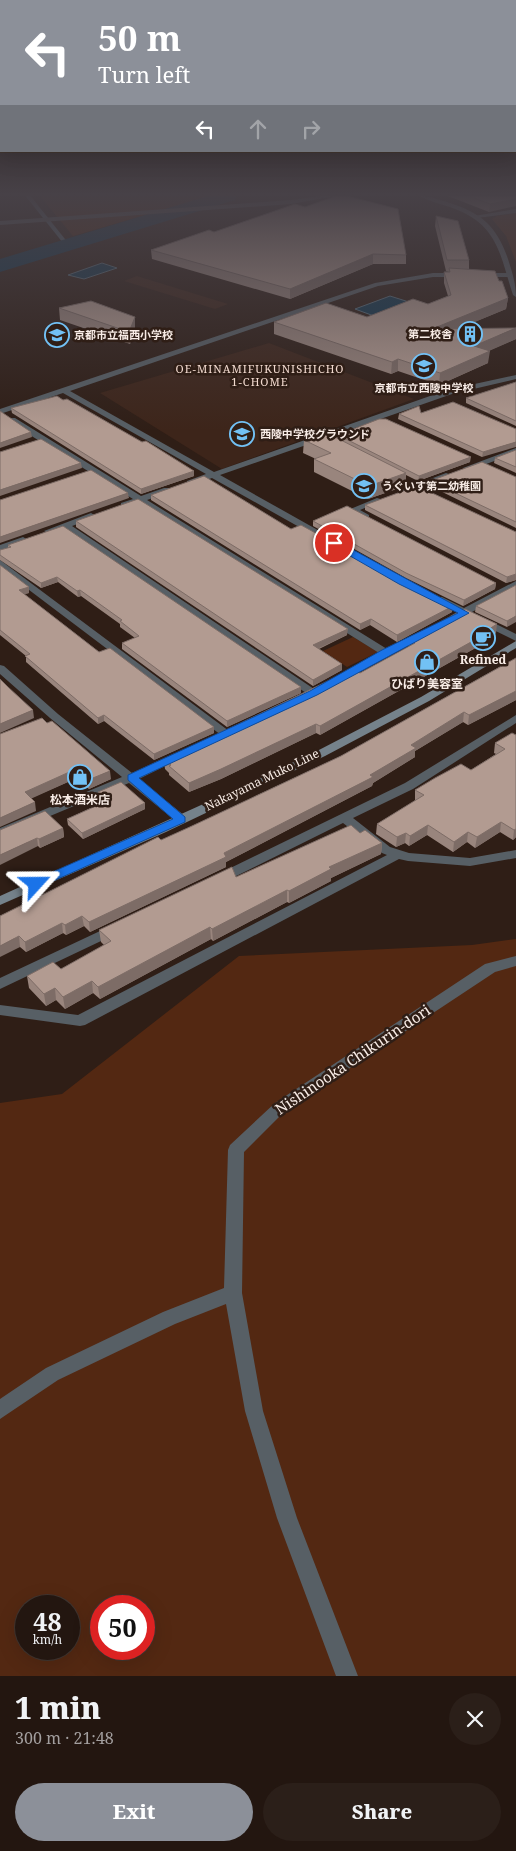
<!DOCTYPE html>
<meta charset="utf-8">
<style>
:root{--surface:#231610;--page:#2b1f19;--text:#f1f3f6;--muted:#a39f9f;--line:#403530;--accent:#8c9099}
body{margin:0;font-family:"Noto Serif","Noto Sans JP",serif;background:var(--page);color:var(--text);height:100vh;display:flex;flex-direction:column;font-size:19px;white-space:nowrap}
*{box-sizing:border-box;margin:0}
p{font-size:16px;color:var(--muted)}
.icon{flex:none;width:28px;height:28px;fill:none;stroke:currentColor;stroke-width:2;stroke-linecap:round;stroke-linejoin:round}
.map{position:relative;height:1676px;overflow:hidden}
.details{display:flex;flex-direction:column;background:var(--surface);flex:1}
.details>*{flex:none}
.banner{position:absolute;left:0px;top:0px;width:516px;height:152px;box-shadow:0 5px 20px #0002,0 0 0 1px var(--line);background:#8c9099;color:#fff;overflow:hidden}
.speed{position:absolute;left:15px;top:1595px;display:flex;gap:10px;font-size:25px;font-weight:700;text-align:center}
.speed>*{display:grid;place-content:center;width:65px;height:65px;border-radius:50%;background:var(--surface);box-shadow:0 5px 20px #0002,0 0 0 1px var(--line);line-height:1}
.speed small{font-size:12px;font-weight:400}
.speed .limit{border:8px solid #d22;background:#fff;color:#111}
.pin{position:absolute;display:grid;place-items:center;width:42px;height:42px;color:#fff;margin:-21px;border:2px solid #fff;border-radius:50%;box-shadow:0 1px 5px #0007}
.me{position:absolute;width:55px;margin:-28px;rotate:66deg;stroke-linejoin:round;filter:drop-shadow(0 0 4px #0008)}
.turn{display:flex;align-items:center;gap:18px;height:105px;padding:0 15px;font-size:22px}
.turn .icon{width:65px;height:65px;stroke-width:2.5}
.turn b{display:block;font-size:35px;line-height:42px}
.lanes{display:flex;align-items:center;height:48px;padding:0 15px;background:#0003;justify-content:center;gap:25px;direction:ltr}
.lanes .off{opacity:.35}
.round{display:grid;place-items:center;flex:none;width:52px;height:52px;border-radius:26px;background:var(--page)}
.head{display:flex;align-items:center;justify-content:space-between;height:85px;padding:0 15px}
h1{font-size:30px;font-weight:800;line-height:38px}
.button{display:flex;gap:10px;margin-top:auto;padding:10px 15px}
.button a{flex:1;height:58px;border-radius:30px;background:var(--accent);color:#fff;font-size:20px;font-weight:800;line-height:58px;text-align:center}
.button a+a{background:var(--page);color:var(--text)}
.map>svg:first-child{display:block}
</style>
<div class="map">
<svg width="516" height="1676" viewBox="0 0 516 1676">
<rect width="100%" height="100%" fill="#2f1e16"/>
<path fill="#3d251a" d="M137 276 228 304 215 309 124 281Z
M269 343 414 399 222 469 100 393Z"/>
<path fill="#532812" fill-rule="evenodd" d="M40 196H211L73 236Z
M516 213V262L506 236 492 219 497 216Z
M353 637 378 652 347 667 323 651Z
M516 939V1676H0V1103L62 1094 239 956 472 945ZM26 1606H69V1649H26ZM101 1606H144V1649H101Z"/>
<path fill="#11374f" stroke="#566d7c" d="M102 263 117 268 84 279 68 275Z
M390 296 409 302 374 316 355 309Z"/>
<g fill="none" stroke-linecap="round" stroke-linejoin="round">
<path stroke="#566d7c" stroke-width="4" d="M28 196 68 246"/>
<path fill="#11374f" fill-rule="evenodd" d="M208 196H237L235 200 0 272V259Z"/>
<path fill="#575f65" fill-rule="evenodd" d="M516 209V213L477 218 474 216Z
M433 273H509L512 275 509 277H433L378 286 70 391 214 472 447 390 516 375V379L452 394 220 475 403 578V582H397L212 478 193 485H187V481L206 474 63 393 0 414V409L375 283Z
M9 418H15L141 496 164 488H170V492L147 500 387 649 419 632H427L428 634 345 680H337L336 678 337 676 379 653 139 503 121 507V503L133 499 9 422Z
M516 448V453L470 470 463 468Z
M446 473 449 474V478L406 493 399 491Z
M377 498 384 500 360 510 369 515V519H363L348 510Z
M91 513 96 516 94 518 72 526 317 691 318 693 317 695H309L64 529 49 534 44 531Z
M23 537 28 540 26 542 0 551V545Z
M0 560 229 731 231 733 229 735H221L0 568Z
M516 581V588L472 612 516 634V641L465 616 458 620H450V616L457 612 433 599 434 597H442L464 608Z
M0 665 4 666 58 714 132 773 175 753H183L185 755 183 757 139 779 185 816 187 819 185 822H177L129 783 0 837V828L122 777 50 718 0 674Z
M516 715V723L413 789 353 818 390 847 409 853 470 858 516 850V858L470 866 408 861 399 859 85 1025 80 1026 0 1015V1005L78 1015 387 855 382 853 343 823 224 882H214L213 879 214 876 405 783Z
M115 924 120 926 122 929 120 932 0 989V978Z
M516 956V966L495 972 285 1111 244 1152 242 1293 263 1411 297 1518 358 1676H336L277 1518 245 1411 226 1304 175 1324 58 1380 0 1419V1399L46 1368 163 1312 224 1288 228 1150 230 1145 275 1103 485 964Z"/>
<path fill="#575f65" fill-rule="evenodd" d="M321 196H336L291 204 0 225V221L291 200Z
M420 196C431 196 440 200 450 203 483 214 497 227 508 259 512 272 516 283 516 297L513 295C501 259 499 228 460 211 447 205 432 203 420 196Z"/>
<path fill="#75828b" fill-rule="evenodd" d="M516 641V648L429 701 325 756 166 832 0 905V896L210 801 317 751 421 697Z"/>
</g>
<path fill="#99857d" d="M448 196H516L489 212Z
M305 207 406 255V264H373L290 299 152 259 151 250 214 232Z
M436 216 469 260V269L499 281 508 298 506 309 460 328 516 339 488 351V363L439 385 398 371 391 374 274 334V322L367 317 428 304 448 296 444 283V272L449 271H446L435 226Z
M59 308 135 317V329L130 344 60 320Z
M516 382V426L466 403V398Z
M63 400 194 471V476L141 494 12 413 11 408Z
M421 413 516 429 482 457 398 419 399 414Z
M338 435 470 462 418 481 406 475 405 486 368 499 314 472V459H316L303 453 304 440 337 438Z
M516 450V473L494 463 495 458Z
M516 477V528L430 486V481Z
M151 495 291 529 452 612 397 642 370 625 360 630 151 500Z
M365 505 516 532V580L506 583 365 510Z
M76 521 347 635 319 649 342 670 313 686 76 527Z
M313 521 496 583 495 589 463 606 406 578 313 526Z
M8 545 301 687V693L227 727 122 649V643L135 638 120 627V624L81 596 78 597 58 582 41 588 0 560V550L8 548Z
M0 565 29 587V593L24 594 99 652 214 733 154 760 104 721 98 724 26 662V656L0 635Z
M516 585 507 627 475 612 476 606Z
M496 633 488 638V641L320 735 316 733 221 779 189 792 169 775V773L165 769 164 760 360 673 408 647V639Z
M516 658V700L468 725 463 722 415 751V757L373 783 372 786 226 862V867L90 932 84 926 66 935 63 933 26 952 20 947 0 916 341 756Z
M0 734 111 779 89 789 77 778 31 798 36 811Z
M516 735V837L513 840 500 832 475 848 467 842 453 852 427 835 409 846 405 843 396 847 376 834 377 824 416 800H415V790L471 770 496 754 494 753 495 743Z
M98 792 145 803V809L83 839 68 825 67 819 93 807V803L101 799 99 798Z
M63 828 64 837 40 848 38 846 0 830Z
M360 833 382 843 381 854 331 878V881L289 903 287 902 213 941 211 939 100 999 93 993 65 1009 56 1000 46 1006 29 988 27 976 61 969 104 945 101 942 99 930 236 877Z"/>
<path fill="#7d6c66" d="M516 199V206L489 212 490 204Z
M373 254V264L290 299V289Z
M508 298 506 309 431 340 432 329Z
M135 317V329L130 344 129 332Z
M516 328V339L473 358 474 346Z
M490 351 488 363 439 385 440 373Z
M398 359V371L391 374 392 362Z
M31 432 32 437 0 448V443Z
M516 442V447L482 457 483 452Z
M471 457 470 462 418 481 419 476Z
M81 463 82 468 0 496V490Z
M194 471V476L141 494V489Z
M406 473 405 486 368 499 369 486Z
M128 493 129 498 0 543V537Z
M516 574V580L506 583 507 577Z
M57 577 58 582 41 588V583Z
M496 583 495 589 463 606 464 600Z
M29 587V593L19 596V590Z
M80 590 81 596 78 597 77 591Z
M453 606 452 612 397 642V635Z
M516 616V622L507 627V621Z
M371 619 370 625 360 630V624Z
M497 624 496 633 488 638V641L320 735V726Z
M348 629 347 635 313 651V645Z
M342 664V670L313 686V680Z
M301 687V693L227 727V721Z
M516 691V700L468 725 469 715Z
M33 710 34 718 0 733V724Z
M464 712 463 722 415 751V757L373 783 372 786 226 862V867L90 932 89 922 224 853 370 775 411 745Z
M104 715V721L98 724V718Z
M316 724V733L221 779 189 792V783Z
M214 727V733L154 760V754Z
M76 769 77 778 26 801 25 792Z
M110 771 111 779 89 789 88 780Z
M35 802 36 811 0 827V818Z
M145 803V809L83 839 82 833Z
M501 822 500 832 475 848 477 837Z
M428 825 427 835 409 846 410 836Z
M63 828 64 837 40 848 39 839Z
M516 829V837L513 840 514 830Z
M468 832 467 842 453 852 454 842Z
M406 833 405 843 396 847 397 837Z
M37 838 38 846 0 865V855Z
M382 843 381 854 331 878V881L289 903V891L329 867Z
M287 890V902L213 941 212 929Z
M82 916 84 926 66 935 65 925Z
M62 923 63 933 26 952 25 942Z
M210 927 211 939 100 999 98 987Z
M19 936 20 947 0 957V946Z
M92 981 93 993 65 1009 63 997Z
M55 988 56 1000 46 1006 44 994Z"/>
<path fill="#b29b91" stroke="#7d6c66" d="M336 196H347L398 209 406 255 373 254 290 289 151 250 209 230 214 232 295 204 305 207Z
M469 196H516V199L490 204Z
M436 216 458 221 469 260H447Z
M449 268 495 271 499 281H502L508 298 432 329 516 328 474 346 490 351 440 373 398 359 392 362 274 322 326 303 367 317 413 299 428 304 451 295 444 272H450Z
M91 301 135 317 129 332 59 308Z
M516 382V421L466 398Z
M57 396 63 400 67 399 142 442 146 441 194 471 141 489 11 408Z
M453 402 516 429V442L483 452 399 414 419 406 421 413Z
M0 411 31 432 0 443Z
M379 419H386L471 457 419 476 338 435Z
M325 432 406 473 369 486 314 459 331 453 304 440Z
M41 439 81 463 0 490V452Z
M516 450V467L495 458Z
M482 462 516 477V522L430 481Z
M91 470 128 493 0 537V500Z
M204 476 291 529 301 525 399 579 453 606 397 635 371 619 360 624 151 495Z
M417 486 516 532V574L507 577 365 505Z
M138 499 348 629 313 645 342 664 313 680 76 521Z
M347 506 496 583 464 600 406 573 313 521Z
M63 526 301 687 227 721 122 643 139 636 120 621 122 620 80 590 77 591 57 577 41 583 0 555V550L11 547 8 545Z
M0 565 29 587 19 590 99 652 110 648 214 727 154 754 104 715 98 718 25 656 30 654 0 630Z
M516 585V616L507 621 476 606Z
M465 609 497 624 486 631 489 632 320 726 316 724 221 769 189 783 169 766 171 765 164 760 353 669 360 673 415 643 408 639Z
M516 658V691L469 715 464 712 411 745 416 748 370 775 373 777 224 853 226 857 89 922 82 916 65 925 62 923 25 942 19 936 0 946V916L158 837 161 840 192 826 341 756Z
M0 679 8 687 33 710 0 724Z
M42 718 47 723 52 721 110 771 88 780 76 769 25 792 35 802 0 818V734Z
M512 733 516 735V829L514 830 501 822 477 837 468 832 454 842 428 825 410 836 406 833 397 837 377 824 424 795 415 790 435 778 461 764 471 770 505 749 495 743Z
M121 782 145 803 82 833 67 819 96 806 93 803 105 798 98 792Z
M45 811 63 828 39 839 37 838 0 855V830Z
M351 825 360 833 365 830 382 843 329 867 331 869 289 891 287 890 212 929 210 927 98 987 92 981 63 997 55 988 44 994 27 976 53 962 61 969 111 941 99 930 232 867 236 877Z"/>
<linearGradient id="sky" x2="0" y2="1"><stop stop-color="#1a100c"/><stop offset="0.45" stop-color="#474147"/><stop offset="1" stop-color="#474147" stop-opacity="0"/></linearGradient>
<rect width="516" height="431" fill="url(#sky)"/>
<path fill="#1a73e8" stroke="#114b97" d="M331 541H337L469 613 317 695 139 778 185 817V822L40 887H32V881L173 819 128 780V775L310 691 382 650 458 613 399 584 331 545Z"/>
<defs>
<symbol id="building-ring" viewBox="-11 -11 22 22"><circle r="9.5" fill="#2f1e16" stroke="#72c1f5" stroke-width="1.5"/><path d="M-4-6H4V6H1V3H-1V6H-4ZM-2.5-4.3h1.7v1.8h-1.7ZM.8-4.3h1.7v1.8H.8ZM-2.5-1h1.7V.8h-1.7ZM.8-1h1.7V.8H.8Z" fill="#72c1f5"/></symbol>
<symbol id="school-ring" viewBox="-11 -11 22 22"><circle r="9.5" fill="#2f1e16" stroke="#72c1f5" stroke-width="1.5"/><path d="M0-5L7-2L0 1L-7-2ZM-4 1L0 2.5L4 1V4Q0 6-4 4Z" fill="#72c1f5"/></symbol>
<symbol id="cafe-ring" viewBox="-11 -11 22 22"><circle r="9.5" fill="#2f1e16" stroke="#72c1f5" stroke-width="1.5"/><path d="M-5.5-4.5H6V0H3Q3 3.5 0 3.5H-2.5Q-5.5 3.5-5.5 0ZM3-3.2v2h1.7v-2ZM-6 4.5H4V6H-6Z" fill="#72c1f5"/></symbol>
<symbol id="shop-ring" viewBox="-11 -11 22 22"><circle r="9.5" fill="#2f1e16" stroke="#72c1f5" stroke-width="1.5"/><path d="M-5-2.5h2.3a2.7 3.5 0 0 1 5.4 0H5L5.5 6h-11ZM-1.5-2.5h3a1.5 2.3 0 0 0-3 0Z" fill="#72c1f5"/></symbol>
</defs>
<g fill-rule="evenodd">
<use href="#building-ring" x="456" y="320" width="28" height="28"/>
<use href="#school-ring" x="43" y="321" width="28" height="28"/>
<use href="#school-ring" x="410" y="352" width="28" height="28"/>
<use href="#school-ring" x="228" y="420" width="28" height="28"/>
<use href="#school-ring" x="350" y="472" width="28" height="28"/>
<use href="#cafe-ring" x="469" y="624" width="28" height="28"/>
<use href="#shop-ring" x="413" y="648" width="28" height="28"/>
<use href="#shop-ring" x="66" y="763" width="28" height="28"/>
</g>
<g text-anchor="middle" stroke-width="5" stroke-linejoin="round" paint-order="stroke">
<g font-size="11" font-weight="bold" fill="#f8ece6" stroke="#2f1e16" text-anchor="start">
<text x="452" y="338" text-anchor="end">第二校舎</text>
<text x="74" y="339">京都市立福西小学校</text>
<text x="424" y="392" text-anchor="middle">京都市立西陵中学校</text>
<text x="260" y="438">西陵中学校グラウンド</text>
<text x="382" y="490">うぐいす第二幼稚園</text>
</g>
<g font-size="11" letter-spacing="1" fill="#f2dacf" stroke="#2f1e16">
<text x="260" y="373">OE-MINAMIFUKUNISHICHO<tspan x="260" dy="13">1-CHOME</tspan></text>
</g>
<g font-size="12" font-weight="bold" fill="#f8ece6" stroke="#2f1e16">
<text x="483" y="664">Refined</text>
<text x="427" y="688">ひばり美容室</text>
<text x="80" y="804">松本酒米店</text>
</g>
<g font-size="12" fill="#f8ece6" stroke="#2f1e16">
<text transform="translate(262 780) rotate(-26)" y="4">Nakayama Muko Line</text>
</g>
<g font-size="15" fill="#f8ece6" stroke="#2f1e16">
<text transform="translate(353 1060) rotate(-34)" y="5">Nishinooka Chikurin-dori</text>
</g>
</g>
</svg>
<div class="speed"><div>48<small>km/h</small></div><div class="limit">50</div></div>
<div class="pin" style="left:334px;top:543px;background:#d93025"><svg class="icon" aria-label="arrive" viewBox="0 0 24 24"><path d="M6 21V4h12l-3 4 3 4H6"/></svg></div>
<svg class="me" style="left:36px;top:884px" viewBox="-20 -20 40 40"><path d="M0-17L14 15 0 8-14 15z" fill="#1a73e8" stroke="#fff" stroke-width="4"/></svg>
<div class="banner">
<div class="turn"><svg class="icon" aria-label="left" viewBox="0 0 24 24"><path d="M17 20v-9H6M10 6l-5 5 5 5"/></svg><div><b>50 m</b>Turn left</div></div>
<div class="lanes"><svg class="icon" aria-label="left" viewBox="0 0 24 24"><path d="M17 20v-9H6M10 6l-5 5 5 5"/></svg><svg class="icon off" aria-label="ahead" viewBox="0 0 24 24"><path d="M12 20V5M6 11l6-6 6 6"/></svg><svg class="icon off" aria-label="right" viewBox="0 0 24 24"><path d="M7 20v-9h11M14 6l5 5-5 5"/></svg></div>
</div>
</div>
<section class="details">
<div class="head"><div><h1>1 min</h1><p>300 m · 21:48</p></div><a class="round"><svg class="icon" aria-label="close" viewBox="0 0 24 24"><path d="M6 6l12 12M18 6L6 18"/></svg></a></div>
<div class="button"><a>Exit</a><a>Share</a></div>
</section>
